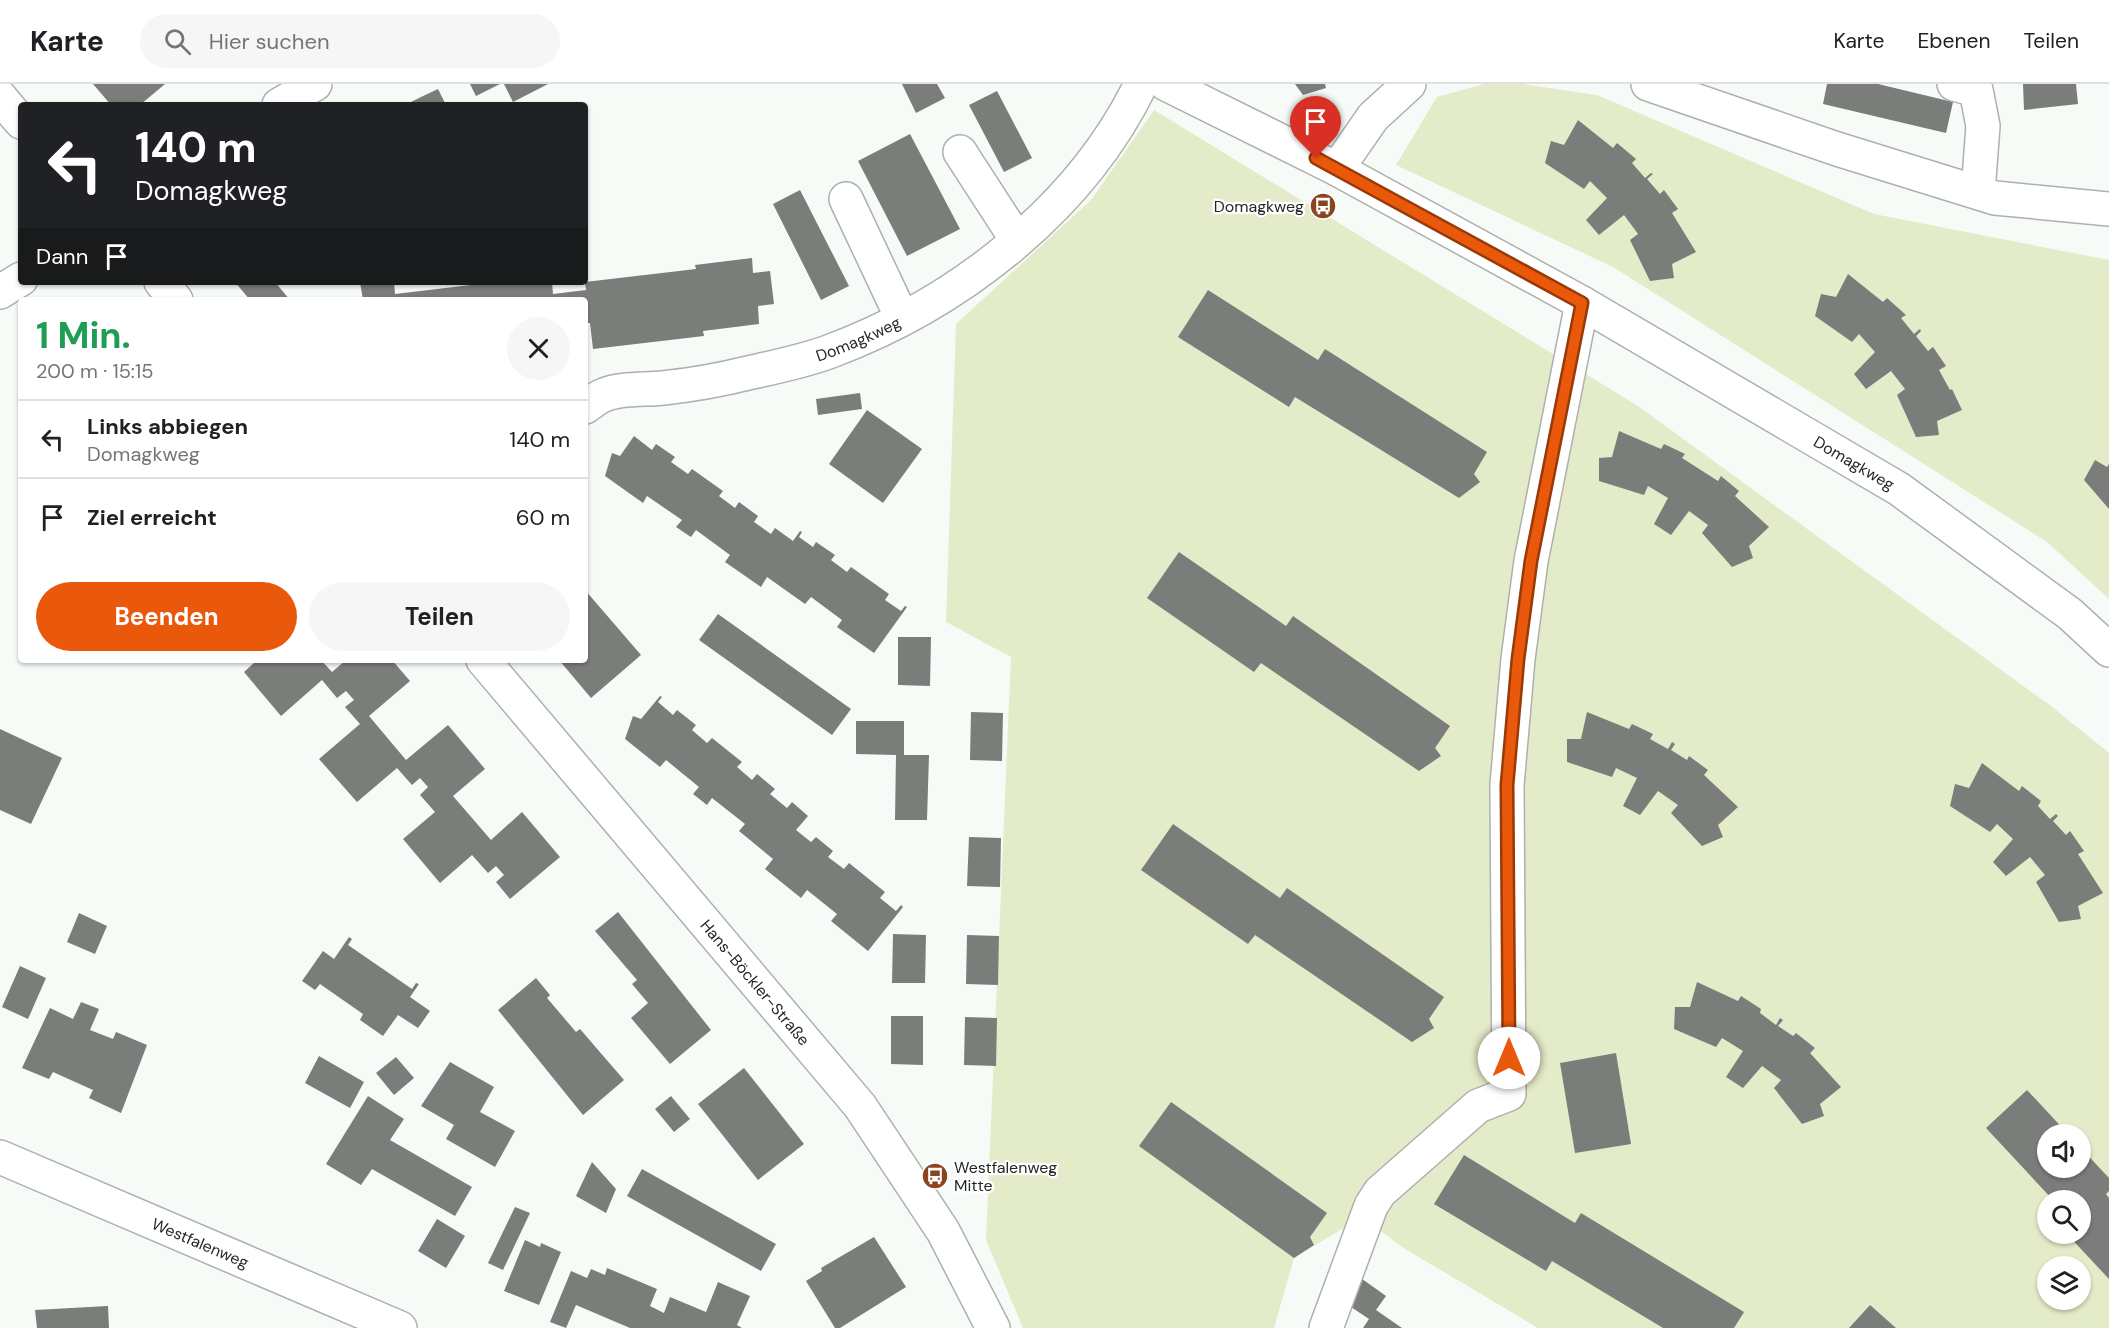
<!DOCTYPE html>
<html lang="de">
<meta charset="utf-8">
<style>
:root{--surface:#fff;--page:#f6f6f6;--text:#202124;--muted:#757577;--line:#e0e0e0;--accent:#ea580c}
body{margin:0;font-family:"DM Sans",sans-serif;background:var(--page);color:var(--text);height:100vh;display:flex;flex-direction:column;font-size:22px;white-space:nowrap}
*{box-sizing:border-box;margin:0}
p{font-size:20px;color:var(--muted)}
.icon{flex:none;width:33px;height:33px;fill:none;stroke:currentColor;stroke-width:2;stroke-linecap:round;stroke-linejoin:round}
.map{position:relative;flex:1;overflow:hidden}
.details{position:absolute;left:18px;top:213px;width:570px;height:366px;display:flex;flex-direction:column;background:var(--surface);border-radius:6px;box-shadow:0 2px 4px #0004}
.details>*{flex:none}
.hud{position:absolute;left:18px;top:18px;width:570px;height:183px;border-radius:6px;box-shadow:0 2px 4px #0004;background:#202124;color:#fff;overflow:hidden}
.controls{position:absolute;left:2037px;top:1040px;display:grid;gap:12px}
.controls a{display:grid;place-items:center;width:54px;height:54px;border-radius:50%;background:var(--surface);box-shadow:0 2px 4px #0004;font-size:30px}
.pin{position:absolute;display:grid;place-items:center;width:51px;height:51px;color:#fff;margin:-62px -26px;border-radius:50% 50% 50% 0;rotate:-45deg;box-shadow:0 0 6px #0007}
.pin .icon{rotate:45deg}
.me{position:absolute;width:66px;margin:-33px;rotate:0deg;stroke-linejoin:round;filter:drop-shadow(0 0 4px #0008)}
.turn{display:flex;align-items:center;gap:21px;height:126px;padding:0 18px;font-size:27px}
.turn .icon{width:78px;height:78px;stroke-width:2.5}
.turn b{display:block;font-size:42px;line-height:51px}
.then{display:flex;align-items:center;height:57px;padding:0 18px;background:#0003;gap:12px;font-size:22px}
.round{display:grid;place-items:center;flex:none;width:63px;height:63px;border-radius:32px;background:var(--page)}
.summary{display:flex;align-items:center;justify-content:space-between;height:102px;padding:0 18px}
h1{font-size:36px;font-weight:700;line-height:45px;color:#1e9e55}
.cta{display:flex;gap:12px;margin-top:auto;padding:12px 18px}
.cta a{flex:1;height:69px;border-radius:36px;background:var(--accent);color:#fff;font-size:24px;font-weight:700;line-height:69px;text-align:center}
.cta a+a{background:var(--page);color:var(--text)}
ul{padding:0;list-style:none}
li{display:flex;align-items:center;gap:18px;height:78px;padding:0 18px;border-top:2px solid var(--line)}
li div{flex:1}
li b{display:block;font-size:22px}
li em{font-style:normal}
header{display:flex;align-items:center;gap:36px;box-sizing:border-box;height:84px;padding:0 30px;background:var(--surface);border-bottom:2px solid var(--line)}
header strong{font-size:28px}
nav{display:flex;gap:33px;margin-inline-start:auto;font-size:21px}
.search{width:420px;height:54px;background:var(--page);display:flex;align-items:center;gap:15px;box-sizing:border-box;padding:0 21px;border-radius:33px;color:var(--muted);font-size:22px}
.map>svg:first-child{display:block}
</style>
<header>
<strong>Karte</strong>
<div class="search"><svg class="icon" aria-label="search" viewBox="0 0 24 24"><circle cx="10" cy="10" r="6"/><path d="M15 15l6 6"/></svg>Hier suchen</div>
<nav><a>Karte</a><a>Ebenen</a><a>Teilen</a></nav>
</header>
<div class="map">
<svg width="2109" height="1244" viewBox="0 0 2109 1244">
<rect width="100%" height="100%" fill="#f6fbf8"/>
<path fill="#e4ebc8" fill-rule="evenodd" d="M1484 0H1522L1597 11 1874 130 2109 176V515L2047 458 1613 183 1396 81 1437 13Z
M1154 26 1638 322 2051 622 2109 669V1244H1538L1402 1163 1362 1133 1294 1174 1274 1244H1023L986 1156 1011 573 946 538 956 240 1091 116ZM2048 1050H2080V1083H2048ZM2048 1116H2080V1149H2048ZM2048 1182H2080V1215H2048Z"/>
<path fill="#7a7d7a" d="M93 0H165L140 21H111Z
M470 0H500L476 12Z
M504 0H548L513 18Z
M902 0H937L945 14 916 29Z
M1295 0H1325L1326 4 1303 11Z
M1827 0H1878L1953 18 1946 49 1823 20Z
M2023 0H2076L2078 20 2024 26Z
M438 5 446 21H405L421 13Z
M997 7 1032 74 1004 88 969 21Z
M1578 36 1613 64 1617 59 1636 75 1632 79 1645 94 1651 89 1653 90 1647 95 1660 110 1664 106 1678 125 1672 129 1696 168 1672 180 1674 194 1650 197 1630 156 1638 150 1624 131 1599 151 1586 136 1607 114 1590 97 1584 105 1545 79 1551 57 1564 61Z
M910 50 960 145 907 172 858 77Z
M800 106 849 202 821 216 773 120Z
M752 174 753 189 770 187 774 220 758 222 759 240 703 247 704 252 593 265 590 239H585V216H363L360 198H394L395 210 496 198H552L553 210 586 206 585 198 696 185 695 181Z
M1848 190 1883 218 1887 214 1906 231 1901 234 1914 250 1920 245 1921 247 1916 252 1928 267 1933 263 1946 282 1939 286 1950 306 1952 305 1962 326 1937 337 1939 351 1916 353 1897 311 1905 305 1891 287 1866 305 1854 290 1875 268 1859 250 1852 258 1815 232 1821 210 1836 213Z
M235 198H275L290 216H250Z
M1208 206 1318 276 1325 265 1487 368 1474 390 1480 398 1459 414 1295 313 1289 323 1178 253Z
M860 309 862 325 818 331 816 315Z
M867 326 922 365 883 419 829 380Z
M1619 347 1661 365 1664 360 1685 370 1682 374 1718 397 1721 392 1739 407 1735 412 1769 443 1749 462 1753 474 1732 483 1702 449 1708 441 1689 427 1671 451 1654 440 1668 414 1648 402 1644 411 1599 397V374L1612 373Z
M634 352 652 366 656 360 675 373 671 378 688 390 692 385 723 407 719 412 735 424 739 418 758 432 754 438 771 450 775 444 793 457 800 447 802 448 799 453 813 463 816 458 835 471 831 476 847 488 851 483 889 510 885 516 901 527 905 522 907 523 874 569 837 543 842 536 811 513 805 520 767 493 761 503 725 478 730 471 696 446 691 453 676 443 682 436 647 412 643 419 605 392 612 369 620 372Z
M2095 376 2107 383 2109 380V425L2084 396Z
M1179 468 1286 542 1293 532 1450 642 1435 664 1441 672 1419 687 1261 579 1254 588 1147 514Z
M585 506 641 571 591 614 559 576H585Z
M718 530 851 625 832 651 699 556Z
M898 553H931L930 602 898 601Z
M257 576H321L332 588 346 576H392L410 597 369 632 406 676 448 641 485 685 453 712 491 756 522 728 560 773 510 815 496 798 504 791 496 782 488 789 472 771 440 799 403 755 435 728 420 711 428 703 420 694 412 701 397 684 357 718 319 675 360 640 345 623 354 616 346 607 337 614 322 596 281 632 244 588Z
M660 612 662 613 658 618 673 631 677 626 696 641 692 646 707 659 712 654 742 678 737 683 752 696 757 690 775 705 770 710 787 724 792 718 808 732 796 746 811 758 816 753 833 767 828 773 844 785 849 779 885 808 880 814 896 827 901 821 903 823 868 867 831 837 837 830 807 806 801 814 765 785 773 775 739 747 745 740 712 714 707 721 693 710 699 703 666 676 660 683 625 655 633 632 641 635Z
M971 628 1003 629 1002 677 970 676Z
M1587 628 1629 645 1632 640 1653 650 1650 655 1668 665 1672 658 1675 660 1671 666 1687 676 1689 672 1708 686 1704 691 1738 723 1718 741 1723 753 1702 762 1671 729 1678 721 1658 707 1640 731 1623 722 1637 694 1616 684 1612 693 1567 678V655H1581Z
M856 637H904V671H929L927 736H895L896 671 856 670Z
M0 645 62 674 31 740 0 726Z
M1982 679 2019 707 2022 702 2041 717 2038 722 2050 735 2056 730 2058 732 2053 737 2066 751 2070 747 2084 767 2078 770 2103 809 2078 822 2081 835 2059 838 2036 798 2045 791 2030 773 2006 792 1993 778 2013 755 1997 740 1990 748 1950 722 1955 700 1969 704Z
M1173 740 1280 814 1287 804 1444 913 1429 935 1434 944 1412 958 1255 851 1248 860 1141 786Z
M969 753 1001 754 1000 803 967 802Z
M618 828 711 946 670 980 631 934 648 919 632 900 637 896 595 847Z
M79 829 107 842 95 870 67 858Z
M893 850 926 851 925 899H892Z
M967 851 999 852 998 901 966 900Z
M349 853 352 855 348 861 412 905 416 899 419 900 410 913 430 927 418 944 398 931 383 952 360 936 363 930 320 900 315 906 302 897 323 867 334 875Z
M20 882 46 894 28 935 2 923Z
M536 894 550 911 547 914 576 948 580 945 624 996 583 1031 498 926Z
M1697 898 1738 917 1741 912 1761 925 1760 929 1776 941 1780 934 1783 936 1778 942 1793 952 1796 949 1815 964 1810 969 1841 1003 1820 1020 1824 1032 1802 1040 1774 1004 1781 996 1762 982 1743 1004 1726 993 1743 967 1722 954 1716 963 1674 945 1675 923H1690Z
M81 918 99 925 90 946 113 955 116 948 147 961 121 1029 89 1014 93 1006 53 988 49 995 22 984 50 924 73 935Z
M891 932H923V981L891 980Z
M965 933 997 934 996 982 964 981Z
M1616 969 1631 1060 1575 1069 1560 979Z
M319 972 364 998 350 1024 305 999Z
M396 973 414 994 394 1011 376 989Z
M450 978 494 1003 480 1028 515 1047 495 1083 446 1055 454 1041 421 1022Z
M744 984 804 1060 758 1096 698 1020Z
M2027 1006 2068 1050H2048V1083H2080V1063L2109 1094V1107L2106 1110 2109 1114V1195L2066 1149H2080V1116H2053L1986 1044Z
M368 1012 404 1035 390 1056 472 1103 455 1132 372 1085 361 1101 326 1080Z
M671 1012 690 1035 674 1048 655 1025Z
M1171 1018 1327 1129 1310 1153 1314 1161 1294 1174 1139 1062Z
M1464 1071 1575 1139 1581 1129 1744 1228 1734 1244H1663L1552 1177 1546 1187 1434 1120Z
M592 1078 616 1105 606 1129 576 1112Z
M642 1085 776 1160 761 1187 627 1112Z
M515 1123 530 1129 503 1186 488 1179Z
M437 1135 465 1152 446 1184 418 1167Z
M874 1153 906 1203 840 1244H835L806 1197 822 1187 821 1184Z
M525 1156 540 1163 541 1159 561 1168 539 1221 504 1207Z
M607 1184 657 1205 650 1222 664 1229 670 1213 706 1228 718 1198 750 1212 737 1241 742 1244H630L576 1221 566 1244 550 1238 571 1187 587 1194 591 1185 605 1191Z
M1358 1192 1386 1212 1376 1226 1402 1244H1363L1369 1235 1345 1219Z
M1870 1221 1896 1244H1849Z
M108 1222 109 1244H37L35 1226Z"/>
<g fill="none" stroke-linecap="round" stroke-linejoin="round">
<defs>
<g id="minor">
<path id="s1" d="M1166 0 1337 85 1582 219 1899 405 2070 530 2109 566"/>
<path d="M1648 0 1837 65 1995 114 2109 125"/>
<path d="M1954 0 1976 6 1983 42 1978 108"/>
<path d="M0 13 21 38"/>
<path d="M279 21 315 0"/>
<path d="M960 68 1017 156"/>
<path d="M1337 85 1373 33 1409 0"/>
<path d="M846 115 902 234"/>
<path d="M161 198 176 216"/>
<path d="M0 208 21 195"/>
<path id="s2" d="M585 323C591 319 598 313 604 311 620 304 645 306 663 304 691 301 720 296 748 289 775 283 805 277 831 267 959 219 1081 124 1141 0"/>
<path id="s3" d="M483 576 860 1022 943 1147 993 1244"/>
<path id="s4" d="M0 1073 400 1244"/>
<path d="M1326 1244 1371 1122 1380 1108 1478 1022 1509 1010 1507 701 1518 575 1531 477 1582 219"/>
</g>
</defs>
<use href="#minor" stroke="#acb1ae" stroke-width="36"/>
<use href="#minor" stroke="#fff" stroke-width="33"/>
</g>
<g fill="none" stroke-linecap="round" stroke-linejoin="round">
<defs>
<path id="route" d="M1316 74 1582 219 1531 477 1518 575 1507 701 1509 974"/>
</defs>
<use href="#route" stroke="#983908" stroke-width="15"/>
<use href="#route" stroke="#ea580c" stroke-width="10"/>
</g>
<defs>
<symbol id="bus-disc" viewBox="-11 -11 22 22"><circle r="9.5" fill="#8a441e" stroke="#fff"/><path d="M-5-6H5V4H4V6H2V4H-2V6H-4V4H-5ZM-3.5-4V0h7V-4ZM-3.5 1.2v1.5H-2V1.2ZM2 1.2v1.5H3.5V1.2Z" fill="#fff"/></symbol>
</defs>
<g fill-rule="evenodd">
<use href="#bus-disc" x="1308" y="107" width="30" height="30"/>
<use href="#bus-disc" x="920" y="1077" width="30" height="30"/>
</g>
<g text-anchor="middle" stroke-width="4.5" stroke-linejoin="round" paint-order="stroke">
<g font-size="16" fill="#242625" stroke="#fff" text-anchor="end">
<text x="1304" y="128">Domagkweg</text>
<text x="954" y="1089" text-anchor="start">Westfalenweg<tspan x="954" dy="18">Mitte</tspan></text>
</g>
<g font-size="16" fill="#242625" stroke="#fff">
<text dy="6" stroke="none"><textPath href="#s2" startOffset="284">Domagkweg</textPath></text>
<text dy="6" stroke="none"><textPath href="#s1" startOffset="786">Domagkweg</textPath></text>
<text dy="6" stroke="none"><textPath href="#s3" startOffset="422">Hans-Böckler-Straße</textPath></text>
<text dy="6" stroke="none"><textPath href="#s4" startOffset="218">Westfalenweg</textPath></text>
</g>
</g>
</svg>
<div class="controls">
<a><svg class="icon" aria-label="sound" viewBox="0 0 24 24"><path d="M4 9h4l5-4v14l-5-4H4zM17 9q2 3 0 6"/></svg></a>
<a><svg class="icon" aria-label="search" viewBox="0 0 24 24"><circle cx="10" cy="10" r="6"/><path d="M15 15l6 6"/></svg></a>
<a><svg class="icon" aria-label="layers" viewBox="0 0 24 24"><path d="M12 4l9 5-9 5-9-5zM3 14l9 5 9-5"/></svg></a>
</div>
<div class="pin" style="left:1316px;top:74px;background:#d93025"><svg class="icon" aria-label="arrive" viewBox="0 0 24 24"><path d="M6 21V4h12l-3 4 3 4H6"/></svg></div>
<svg class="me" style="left:1509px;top:974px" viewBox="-20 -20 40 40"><circle r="19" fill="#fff"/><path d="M0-13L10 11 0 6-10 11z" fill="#ea580c"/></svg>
<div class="hud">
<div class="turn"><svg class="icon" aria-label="left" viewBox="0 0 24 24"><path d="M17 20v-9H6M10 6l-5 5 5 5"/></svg><div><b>140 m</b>Domagkweg</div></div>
<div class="then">Dann<svg class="icon" aria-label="arrive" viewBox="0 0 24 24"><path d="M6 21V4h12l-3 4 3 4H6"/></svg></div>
</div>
<section class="details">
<div class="summary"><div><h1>1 Min.</h1><p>200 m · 15:15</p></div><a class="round"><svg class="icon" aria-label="close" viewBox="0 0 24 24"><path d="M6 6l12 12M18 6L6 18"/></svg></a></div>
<ul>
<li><svg class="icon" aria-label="left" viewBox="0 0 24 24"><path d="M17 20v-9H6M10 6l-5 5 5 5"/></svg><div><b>Links abbiegen</b><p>Domagkweg</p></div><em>140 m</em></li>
<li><svg class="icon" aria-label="arrive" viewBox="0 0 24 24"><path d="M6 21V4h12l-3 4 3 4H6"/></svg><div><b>Ziel erreicht</b></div><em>60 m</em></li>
</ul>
<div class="cta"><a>Beenden</a><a>Teilen</a></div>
</section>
</div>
